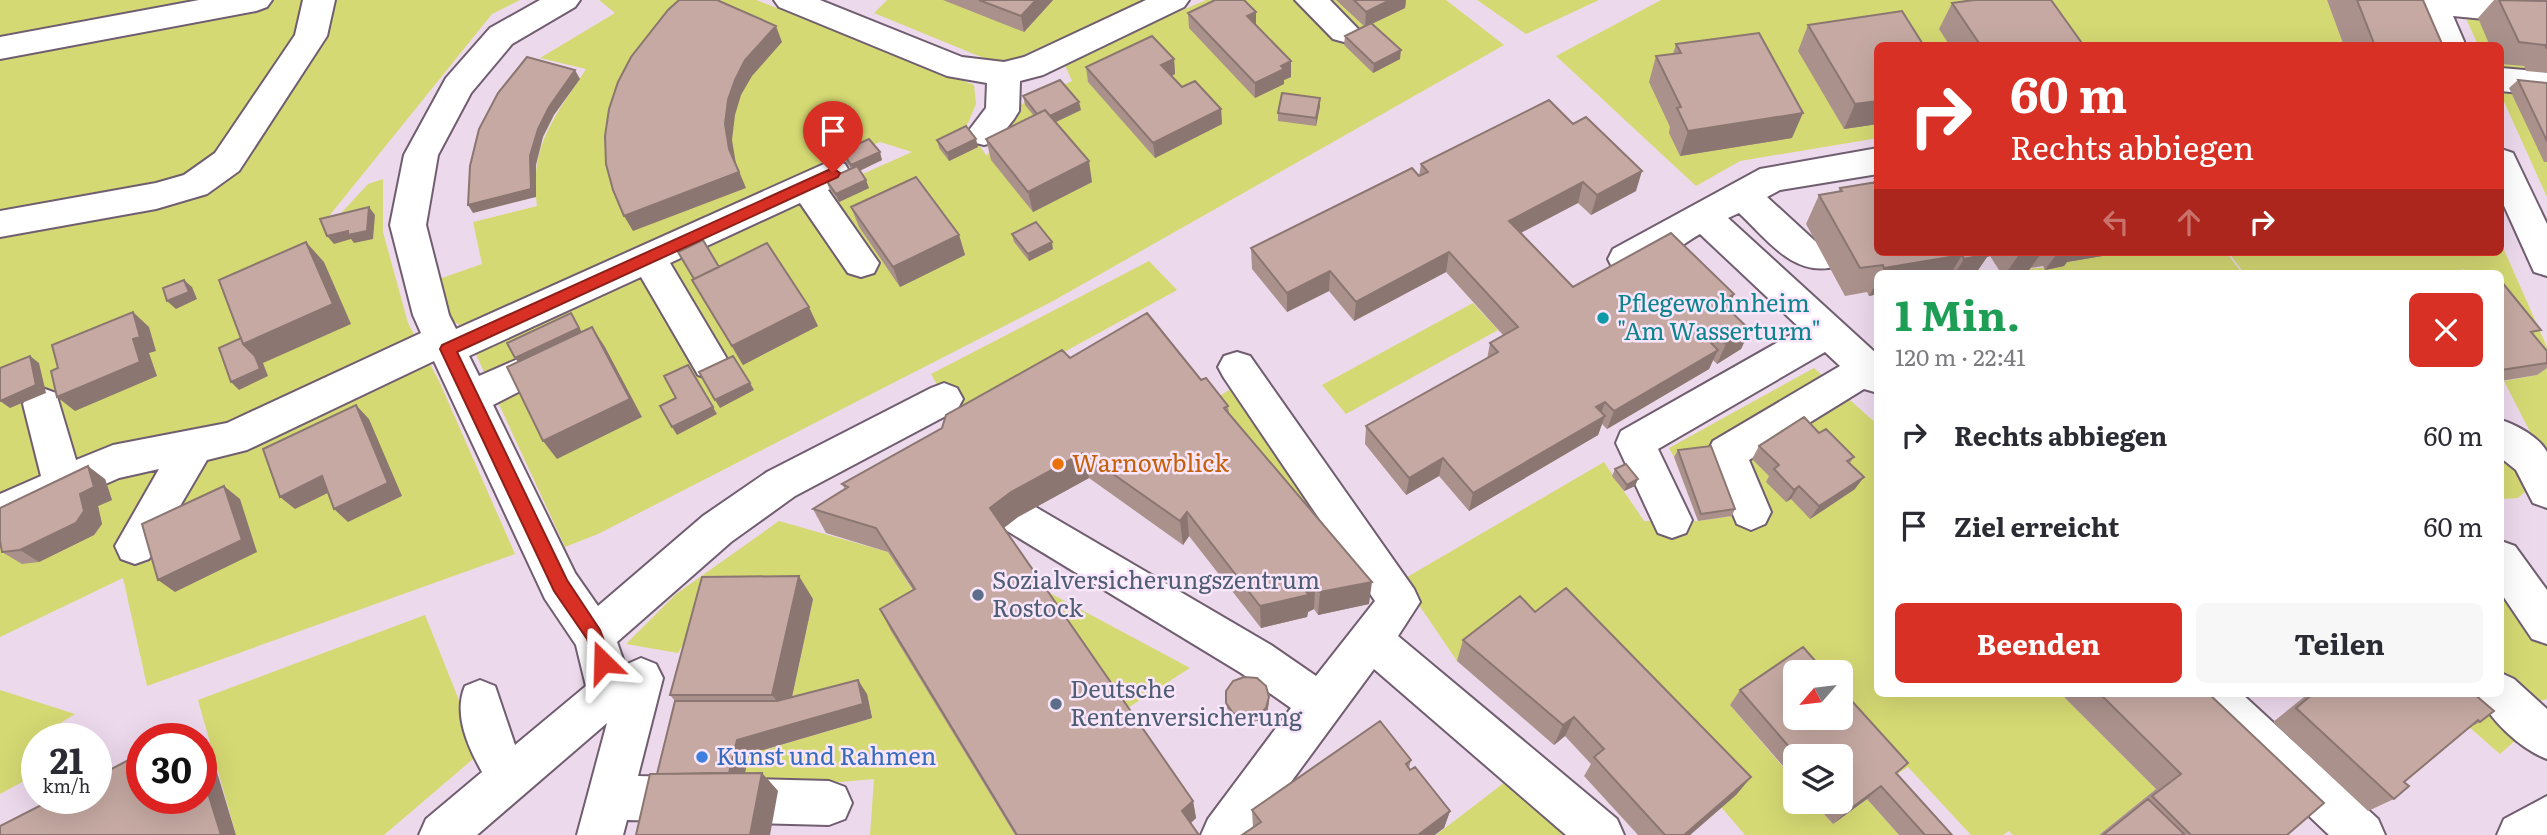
<!DOCTYPE html>
<html lang="de">
<meta charset="utf-8">
<style>
:root{--surface:#fff;--page:#f7f7f7;--text:#2b2b33;--muted:#7c7c81;--accent:#d93025}
body{margin:0;font-family:Literata,serif;background:var(--page);color:var(--text);height:100vh;display:flex;flex-direction:column;font-size:26px;white-space:nowrap}
*{box-sizing:border-box;margin:0}
p{font-size:23px;color:var(--muted)}
.icon{flex:none;width:38px;height:38px;fill:none;stroke:currentColor;stroke-width:2;stroke-linecap:round;stroke-linejoin:round}
.map{position:relative;flex:1;overflow:hidden}
.sheet{position:absolute;left:1874px;top:270px;width:630px;height:427px;display:flex;flex-direction:column;background:var(--surface);border-radius:10px;box-shadow:0 7px 28px #0002}
.sheet>*{flex:none}
.top-card{position:absolute;left:1874px;top:42px;width:630px;height:214px;border-radius:10px;box-shadow:0 7px 28px #0002;background:#d93025;color:#fff;overflow:hidden}
.needle{width:46px;rotate:242deg}
.buttons{position:absolute;left:1783px;top:660px;display:grid;gap:14px}
.buttons a{display:grid;place-items:center;width:70px;height:70px;border-radius:10px;background:var(--surface);box-shadow:0 7px 28px #0002;font-size:35px}
.speed{position:absolute;left:21px;top:723px;display:flex;gap:14px;font-size:35px;font-weight:700;text-align:center}
.speed>*{display:grid;place-content:center;width:91px;height:91px;border-radius:50%;background:var(--surface);box-shadow:0 7px 28px #0002;line-height:1}
.speed small{font-size:18px;font-weight:400}
.speed .limit{border:10px solid #d22;background:#fff;color:#111}
.pin{position:absolute;display:grid;place-items:center;width:60px;height:60px;color:#fff;margin:-72px -30px;border-radius:50% 50% 50% 0;rotate:-45deg;box-shadow:0 0 7px #0007}
.pin .icon{rotate:45deg}
.me{position:absolute;width:77px;margin:-38px;rotate:338deg;stroke-linejoin:round;filter:drop-shadow(0 0 5px #0008)}
.turn{display:flex;align-items:center;gap:24px;height:147px;padding:0 21px;font-size:32px}
.turn .icon{width:91px;height:91px;stroke-width:2.5}
.turn b{display:block;font-size:49px;line-height:60px}
.lanes{display:flex;align-items:center;height:66px;padding:0 21px;background:#0003;justify-content:center;gap:35px;direction:ltr}
.lanes .off{opacity:.35}
.round{display:grid;place-items:center;flex:none;width:74px;height:74px;border-radius:10px;background:var(--page)}
.head{display:flex;align-items:center;justify-content:space-between;height:119px;padding:0 21px}
h1{font-size:42px;font-weight:700;line-height:52px;color:#1e9e55}
.button{display:flex;gap:14px;margin-top:auto;padding:14px 21px}
.button a{flex:1;height:80px;border-radius:10px;background:var(--accent);color:#fff;font-size:28px;font-weight:700;line-height:80px;text-align:center}
.button a+a{background:var(--page);color:var(--text)}
ul{padding:0;list-style:none}
li{display:flex;align-items:center;gap:21px;height:91px;padding:0 21px}
li div{flex:1}
li b{display:block;font-size:26px}
li em{font-style:normal}
.map>svg:first-child{display:block}
</style>
<div class="map">
<svg width="2547" height="835" viewBox="0 0 2547 835">
<rect width="100%" height="100%" fill="#edd9ec"/>
<path fill="#d5d973" d="M0 0H520L492 14 321 226H329L368 184 383 179V232L408 323 439 381 515 554 147 686 123 578 0 637Z
M599 0H756L974 85 976 104 966 128 987 156 1011 109 1072 81 1063 61 1206 0H1446L1504 45 1053 301 598 534 565 547 473 348 912 152 880 142 463 327 445 316 439 279 482 264 473 222 537 206C529 145 555 117 586 69L540 58 615 13Z
M887 0H1146L1010 61H991L874 13Z
M1477 0H1599L1526 34Z
M1661 0H2327L2344 45 1878 46V138L1740 161 1696 186 1556 56Z
M2463 12 2547 19V197L2501 95V46L2478 45Z
M2501 243 2547 347V465L2504 381 2537 375 2501 316V273H2467L2464 269 2446 273H2244L2228 252H2501Z
M2119 252H2226L2242 273H2025V269L2063 266 2062 263Z
M1149 261 1177 290 953 413 931 374Z
M1473 303 1498 330 1346 414 1322 385Z
M1814 368 1878 425V693H2060L2156 789 2099 835H2013L2009 831 2003 835H1971L1908 767 1894 776 1841 718V672H1800L1791 663 1730 705 1795 781 1796 802H1813L1833 824 1867 799 1899 835H1745L1721 807 1736 794 1512 619 1457 661 1402 580 1604 462 1644 521H1698L1731 516 1708 453 1674 457 1669 448Z
M1246 379 1374 567 1369 604 1226 434 1207 404Z
M2501 447C2519 460 2527 470 2525 492L2518 498 2501 499Z
M779 521 888 552 926 611 892 632 1015 835H870L874 779 741 791 749 754 872 718 788 715 813 599 706 647 682 646 678 653 626 644 676 594Z
M1035 585 1190 668 1123 711Z
M2501 587 2510 593 2547 642V699L2533 703 2501 675Z
M425 615 480 753 384 835H236L198 700Z
M0 690 75 714 35 739 37 774 0 794Z
M2430 693H2484L2527 730 2500 754Z
M1505 782 1568 835H1436Z"/>
<g fill="none" stroke-linecap="round" stroke-linejoin="round">
<defs>
<path id="minor" d="M199 0H272L267 7 256 11 0 59V37Z
M303 0H335L327 36 239 171 207 194 156 209 0 237V211L156 183 184 175 215 153 295 35Z
M540 0H580L575 7 512 44 471 93 438 155 426 225 449 315 456 329 833 160 845 164 850 173 845 182 828 190 879 263 874 273 861 277 848 273 800 203 670 263 730 364 724 375 711 379 698 375 641 277 469 356 479 376 527 355 540 359 546 370 540 381 493 405 575 573 598 606 703 516 767 472 931 388 944 383 957 388 963 399 957 410 795 496 731 542 617 642 625 665 641 658 656 664 663 678 638 776 829 781 845 787 852 803 845 819 829 825 627 820 623 835H577L607 723 477 835H419L426 819 482 772C468 747 453 714 465 686L480 680 495 686 515 745 586 686 576 645 545 599 434 361 247 450 207 460 149 559 135 564 121 559 115 546 159 469 119 478 0 531V494L41 476 23 404 28 393 42 388 56 393 76 460 113 445 227 423 421 333 413 315 390 225 404 155 446 78 490 28Z
M774 0H820L962 57 1004 62 1024 57 1146 0H1189L1184 7 1043 75 1020 81 1019 111 1014 119 996 142 984 145 972 142 967 133 986 108 987 83 947 76 779 7Z
M1295 0H1330L1360 31 1355 39 1344 42 1333 39Z
M2415 0H2513L2547 3V25L2453 16 2466 46H2434Z
M2501 68 2547 72V96L2501 91Z
M1878 148V174L1780 190 1767 197 1815 241 1837 246 1842 256 1837 266C1794 279 1767 239 1739 213L1728 218 1878 355V393L1864 389 1749 460 1771 512 1765 524 1751 530 1737 524 1707 453 1713 441 1840 366 1825 352 1658 449 1692 520 1686 533 1672 538 1658 533 1616 443 1621 431 1801 329 1700 234C1676 248 1641 278 1613 269L1608 259 1613 249 1760 169Z
M2501 149 2513 153 2547 224V276L2534 272 2501 199Z
M1237 352 1250 356 1414 589 1420 602 1398 636 1617 819 1624 835H1566L1374 669 1252 835H1201L1208 819 1291 708 1241 673 1004 529 998 517 1004 505 1018 499 1032 505 1271 645 1316 676 1375 601 1224 378 1218 367 1224 356Z
M2501 420C2517 425 2539 437 2547 452V508L2533 503 2516 470 2501 458Z
M2501 541 2515 546 2547 590V644L2532 639 2501 593Z
M2501 673 2514 679 2547 709V759C2520 749 2489 719 2477 693H2501Z
M2188 693H2241L2378 819 2385 835H2329L2195 707Z
M2547 796V835H2497L2504 819Z"/>
</defs>
<use href="#minor" stroke="#705e70" stroke-width="4"/>
<use href="#minor" fill="#fff" fill-rule="evenodd"/>
</g>
<path fill="#aa918c" d="M943 0H1053L1024 32Z
M1336 0H1406L1405 8 1372 24 1400 59 1373 73 1344 45 1345 36 1364 26Z
M2327 0H2423L2443 46H2344Z
M2494 0 2547 1V73L2526 71 2524 66 2501 64V46H2490L2478 18Z
M1952 3 2084 46H1950L1939 29Z
M1188 13 1256 25 1291 61V77L1284 80V84L1255 98 1189 28Z
M1808 25 1878 46V124L1844 129 1798 51Z
M1676 44 1792 138 1680 156 1669 133 1670 127 1649 82 1656 56 1673 54Z
M1174 59 1175 74 1172 76 1182 87 1221 109 1222 124 1155 158 1088 82 1086 67Z
M2518 80 2547 83V162H2544L2509 88Z
M1023 96 1081 110 1056 122 1092 182 1033 212 991 160 986 139 1034 116 1025 105Z
M1320 98V106L1316 126 1278 121V113Z
M1549 100 1636 191 1591 215 1578 203 1521 233 1573 287 1734 294 1728 309 1750 330 1741 349 1717 364 1713 360 1709 369 1607 429 1602 424 1598 435 1469 511 1439 476 1406 495 1365 444 1366 426 1487 359 1490 343 1503 335 1446 272 1354 321 1329 291 1287 312 1252 269 1251 248 1419 176 1421 164Z
M937 140 978 147 949 161 939 148Z
M842 151 882 160 860 171 869 188 839 202 829 188 826 180 851 169 844 159Z
M1875 179H1878V252H2121L2120 253 2067 262 2064 266 2045 270 2043 266 2030 268 2027 273H2001L1990 256 1987 257 1976 273H1878V294L1869 296 1867 292 1845 296 1806 224 1819 195 1838 192 1840 188 1873 182Z
M851 207 959 235 965 255 900 287 859 227Z
M1012 234 1053 249 1029 261 1014 242Z
M719 267 818 326 743 365 703 300 692 280Z
M2501 281 2534 335 2547 351V368L2537 375 2501 381Z
M1070 358 1201 380 1228 406 1229 413 1369 604 1318 615 1314 609 1308 612 1307 617 1261 628 1189 536 1183 545 1089 478 1018 517 1004 528 1193 801 1196 818 1191 823 1199 835H1015L891 631 880 609 913 590 888 552 826 533 813 509 845 489 842 484Z
M1759 446 1854 457 1850 463 1855 489 1810 519 1791 499 1786 502 1766 482 1769 476 1752 459Z
M1678 450 1735 509 1732 516 1698 521 1674 457Z
M1615 469 1638 479 1635 486 1624 491 1612 476Z
M105 479 112 500 98 506 102 524 94 535 39 562 22 564 2 552Z
M813 599 792 697 867 694 872 718 749 754 745 773H762L778 791 657 774 675 701 670 695Z
M1535 612 1751 777 1736 795 1690 835H1638L1584 776 1591 764 1565 736 1554 745 1457 661 1463 640Z
M1740 690 1896 774 1925 835H1899L1867 799 1833 824 1813 802H1841V756H1796V781L1730 705Z
M1226 691 1269 702 1267 713 1257 721 1245 723 1233 718 1227 708Z
M2060 693H2208L2287 835H2099L2156 789Z
M2309 693H2473L2480 722 2465 730 2404 782 2394 799 2368 811 2273 722Z
M1411 760 1409 768 1450 811 1444 828H1253L1252 810Z"/>
<path fill="#8b7672" d="M1036 0H1053L1024 32 1021 16Z
M1390 0H1406L1405 8 1365 27 1366 12Z
M1256 12V28L1247 16Z
M776 26 782 42 752 76 741 95 735 115 732 140 736 164 746 188 633 231 624 216 729 149 725 124 728 100 735 80 745 60Z
M1401 50 1400 59 1373 73 1374 64Z
M1174 59 1175 74 1163 80 1161 65Z
M1291 61V77L1284 80V84L1255 98V83L1281 66Z
M575 70 580 79 554 115 543 137 536 165V197L473 213 468 205 538 129 549 107Z
M1320 98V106L1316 126V118Z
M1878 101V124L1844 129 1855 104Z
M1079 102 1081 110 1043 128 1042 120Z
M1221 109 1222 124 1155 158 1153 143Z
M1803 113 1792 138 1680 156 1688 131Z
M976 139 978 147 949 161 947 153Z
M880 152 882 160 854 173 851 165Z
M1089 161 1092 182 1033 212 1028 192Z
M1642 171 1636 191 1591 215 1597 195Z
M866 180 869 188 839 202 836 194Z
M1583 182 1578 203 1505 241 1509 221Z
M369 207 375 215 373 239 354 243 351 239 334 244 327 236Z
M959 235 965 255 900 287 893 267Z
M306 242 324 262 351 324 263 363 268 376 239 390 231 382 243 344Z
M1052 242 1053 249 1029 261 1028 254Z
M1449 252 1446 272 1354 321 1356 302Z
M1964 252H1993L1990 256 1987 257 1976 273H1955L1964 259Z
M2021 252H2042L2027 273H2006Z
M2058 252H2121L2120 253 2067 262 2064 266 2045 270Z
M1962 255 1951 273H1882L1884 268Z
M1330 271 1329 291 1287 312V293Z
M184 280 192 287 197 299 176 309 167 301Z
M1878 280V294L1869 296Z
M1734 294 1726 314 1721 302Z
M809 307 818 326 743 365 732 346Z
M133 312 149 327 156 351 149 353 157 376 75 411 57 397 133 339Z
M571 313 584 336 521 366 515 358Z
M592 327 605 347 642 417 557 459 543 441Z
M1750 330 1741 349 1717 364 1726 344Z
M1717 335 1709 355 1708 340Z
M1718 350 1709 369 1607 429 1614 411Z
M30 356 39 363 46 393 10 408 0 401Z
M688 365 717 414 677 435 672 427Z
M750 383 754 390 720 408 715 400Z
M1605 402 1599 420 1605 416 1598 435 1469 511 1473 493 1596 407Z
M356 405 369 419 402 496 348 522 334 509Z
M1083 453 1089 478 1018 517 998 532 990 508 1011 492Z
M1443 458 1439 476 1406 495 1409 478Z
M88 466 105 479 112 500 98 506 102 524 94 535 39 562 20 550 80 494Z
M322 476 336 489 295 509 280 497Z
M1864 477 1855 489 1810 519 1819 506Z
M1638 479 1635 486 1624 491 1627 485Z
M224 486 240 499 257 552 175 592 158 580Z
M1799 486 1791 499 1786 502 1794 490Z
M1187 512 1189 536 1183 545 1180 521Z
M799 576 813 599 788 715 772 695Z
M1372 582 1369 604 1318 615 1320 592Z
M1315 587 1314 609 1308 612 1307 617 1261 628 1260 606 1306 591Z
M858 680 867 694 872 718 749 754 741 791 728 778 737 740Z
M1269 697V702L1267 713 1257 721V716Z
M1574 717 1565 736 1554 745 1563 725Z
M189 729 207 739 236 835H221L201 770V738H192Z
M762 773 778 791 770 835H750Z
M1751 777 1736 795 1690 835H1684Z
M1881 786 1867 799 1833 824 1846 812Z
M1193 801 1196 818 1185 828 1182 811Z
M1450 811 1444 828 1435 835H1418Z"/>
<path fill="#c6a9a3" stroke="#8b7672" stroke-width="2" d="M679 0H717L776 26 745 60 735 80 728 100 725 124 729 149 739 172 624 216 613 190 606 164 605 136 609 109 618 82 631 57 668 10Z
M979 0H1036L1021 16Z
M1215 0H1244L1256 12 1247 16 1291 61 1281 66 1284 69 1255 83 1188 13Z
M1354 0H1390L1366 12Z
M1974 0H2051L2084 46H1981L1952 3Z
M2357 0H2423L2443 46H2375Z
M2499 0 2547 1V49L2545 45 2519 42Z
M1902 11 1924 46H1878V101L1855 104 1808 25Z
M1371 23 1401 50 1374 64 1345 36Z
M1759 33 1803 113 1688 131 1677 108 1681 107 1656 56 1681 53 1676 44Z
M1152 36 1174 59 1161 65 1182 87 1195 81 1221 109 1153 143 1086 67Z
M527 57 575 70 549 107 538 129 530 156 531 189 468 205 470 166 479 129 498 93Z
M1060 80 1079 102 1050 116 1045 110 1037 114 1023 96Z
M2518 80 2547 83V141Z
M1282 93 1320 98 1316 118 1278 113Z
M1549 100 1573 124 1586 117 1642 171 1597 195 1583 182 1509 221 1573 287 1671 233 1734 294 1721 302 1750 330 1726 344 1717 335 1708 340 1718 350 1614 411 1605 402 1596 407 1605 416 1473 493 1443 458 1409 478 1366 426 1498 352 1490 343 1518 327 1449 252 1356 302 1330 271 1287 293 1251 248 1412 168 1419 176 1428 172 1421 164Z
M1045 110 1089 161 1028 192 986 139Z
M966 126 976 139 947 153 937 140Z
M869 139 880 152 851 165 842 151Z
M857 166 866 180 836 194 826 180Z
M916 177 959 235 893 267 851 207Z
M1875 179H1878V252H1987L1988 254 1964 259 1962 255 1884 268 1883 265 1860 268 1819 195 1842 191 1840 188 1877 182Z
M369 207 367 231 348 235V231L327 236 320 219Z
M1036 222 1052 242 1028 254 1012 234Z
M703 240 719 267 694 279 678 252Z
M306 242 333 304 243 344 219 280Z
M767 243 809 307 732 346 692 280Z
M184 280 189 292 167 301 163 288Z
M2501 281 2541 330 2531 332 2547 351V363L2501 370Z
M133 312 140 337 133 339 140 362 57 397 51 371 58 368 52 345Z
M571 313 579 328 515 358 507 343Z
M1147 313 1201 380 1206 378 1228 406 1224 408 1372 582 1320 592 1315 587 1306 591 1308 595 1260 606 1187 512 1180 521 1083 453 1011 492 990 508 1193 801 1182 811 1199 835H1017L880 609 915 589 876 528 813 509 848 487 842 484 942 428 946 415 1062 350 1070 358Z
M592 327 630 399 543 441 507 367Z
M241 338 243 344 255 356 260 369 231 382 219 348Z
M30 356 36 385 0 401V368Z
M733 356 750 383 715 400 699 372Z
M688 365 713 407 672 427 660 406 676 398 664 376Z
M356 405 388 483 334 509 322 476 280 497 263 449Z
M1804 417 1819 433 1826 429 1854 457 1847 461 1864 477 1819 506 1799 486 1794 490 1774 469 1779 465 1759 446Z
M1711 446 1735 509 1701 514 1678 450Z
M1626 464 1638 479 1627 485 1615 469Z
M88 466 94 487 80 494 84 511 76 523 20 550 2 552 0 541V508Z
M224 486 242 540 158 580 142 524Z
M799 576 772 695H670L702 577Z
M1566 588 1751 777 1684 835H1665L1594 757 1604 749 1574 717 1563 725 1463 640 1520 596 1535 612Z
M1803 647 1825 672H1796V718H1841V689L1908 763 1896 773 1952 835H1925L1881 786 1846 812 1837 802H1841V756H1797L1740 690Z
M1244 677 1257 678 1266 686 1269 697 1266 708 1257 716 1245 718 1233 713 1226 703V691L1233 681Z
M858 680 863 704 737 740 729 773 657 774 675 701H777Z
M2099 693H2208L2324 803 2287 835H2191L2152 796 2181 774Z
M2314 693H2473L2494 711 2480 722 2478 720 2404 782 2409 786 2394 799 2296 708Z
M1380 721 1411 760 1406 764 1410 770 1415 767 1450 811 1418 835H1242L1261 822 1252 810Z
M189 729 192 738H170Z
M142 753V798H201V770L221 835H0V826L55 798H96V777Z
M762 773 750 835H636L650 774Z
M2148 799 2185 835H2103Z"/>
<path fill="#d93025" stroke="#8d1f18" stroke-width="2" d="M833 168 840 173 838 177 457 352 567 580 600 630 612 662 609 668 603 671 597 668 587 639 554 591 440 349 442 345Z"/>
<circle fill="#0f9aa8" stroke="#fae6fa" stroke-width="2.5" cx="1603" cy="318" r="7"/>
<circle fill="#e8710a" stroke="#fae6fa" stroke-width="2.5" cx="1058" cy="464" r="7"/>
<g fill="#5c6f8a" stroke="#fae6fa" stroke-width="2.5">
<circle cx="978" cy="595" r="7"/>
<circle cx="1056" cy="704" r="7"/>
</g>
<circle fill="#3f7fe0" stroke="#fae6fa" stroke-width="2.5" cx="702" cy="757" r="7"/>
<g text-anchor="middle" stroke-width="5" stroke-linejoin="round" paint-order="stroke">
<g font-size="24" fill="#0d838f" stroke="#fae6fa" text-anchor="start">
<text x="1617" y="312">Pflegewohnheim<tspan x="1617" dy="28">"Am Wasserturm"</tspan></text>
</g>
<g font-size="24" fill="#c56008" stroke="#fae6fa" text-anchor="start">
<text x="1072" y="472">Warnowblick</text>
</g>
<g font-size="24" fill="#4e5e75" stroke="#fae6fa" text-anchor="start">
<text x="992" y="589">Sozialversicherungszentrum<tspan x="992" dy="28">Rostock</tspan></text>
<text x="1070" y="698">Deutsche<tspan x="1070" dy="28">Rentenversicherung</tspan></text>
</g>
<g font-size="24" fill="#366cbe" stroke="#fae6fa" text-anchor="start">
<text x="716" y="765">Kunst und Rahmen</text>
</g>
</g>
</svg>
<div class="buttons">
<a><svg class="needle" viewBox="-14 -14 28 28"><path d="M0-13l5 13h-10z" fill="#e53935"/><path d="M0 13l5-13h-10z" fill="#7c7c81"/></svg></a>
<a><svg class="icon" aria-label="layers" viewBox="0 0 24 24"><path d="M12 4l9 5-9 5-9-5zM3 14l9 5 9-5"/></svg></a>
</div>
<div class="speed"><div>21<small>km/h</small></div><div class="limit">30</div></div>
<div class="pin" style="left:833px;top:173px;background:#d93025"><svg class="icon" aria-label="arrive" viewBox="0 0 24 24"><path d="M6 21V4h12l-3 4 3 4H6"/></svg></div>
<svg class="me" style="left:603px;top:662px" viewBox="-20 -20 40 40"><path d="M0-17L14 15 0 8-14 15z" fill="#d93025" stroke="#fff" stroke-width="4"/></svg>
<div class="top-card">
<div class="turn"><svg class="icon" aria-label="right" viewBox="0 0 24 24"><path d="M7 20v-9h11M14 6l5 5-5 5"/></svg><div><b>60 m</b>Rechts abbiegen</div></div>
<div class="lanes"><svg class="icon off" aria-label="left" viewBox="0 0 24 24"><path d="M17 20v-9H6M10 6l-5 5 5 5"/></svg><svg class="icon off" aria-label="ahead" viewBox="0 0 24 24"><path d="M12 20V5M6 11l6-6 6 6"/></svg><svg class="icon" aria-label="right" viewBox="0 0 24 24"><path d="M7 20v-9h11M14 6l5 5-5 5"/></svg></div>
</div>
<section class="sheet">
<div class="head"><div><h1>1 Min.</h1><p>120 m · 22:41</p></div><a class="round" style="background:#d93025;color:#fff"><svg class="icon" aria-label="close" viewBox="0 0 24 24"><path d="M6 6l12 12M18 6L6 18"/></svg></a></div>
<ul>
<li><svg class="icon" aria-label="right" viewBox="0 0 24 24"><path d="M7 20v-9h11M14 6l5 5-5 5"/></svg><div><b>Rechts abbiegen</b></div><em>60 m</em></li>
<li><svg class="icon" aria-label="arrive" viewBox="0 0 24 24"><path d="M6 21V4h12l-3 4 3 4H6"/></svg><div><b>Ziel erreicht</b></div><em>60 m</em></li>
</ul>
<div class="button"><a>Beenden</a><a>Teilen</a></div>
</section>
</div>
